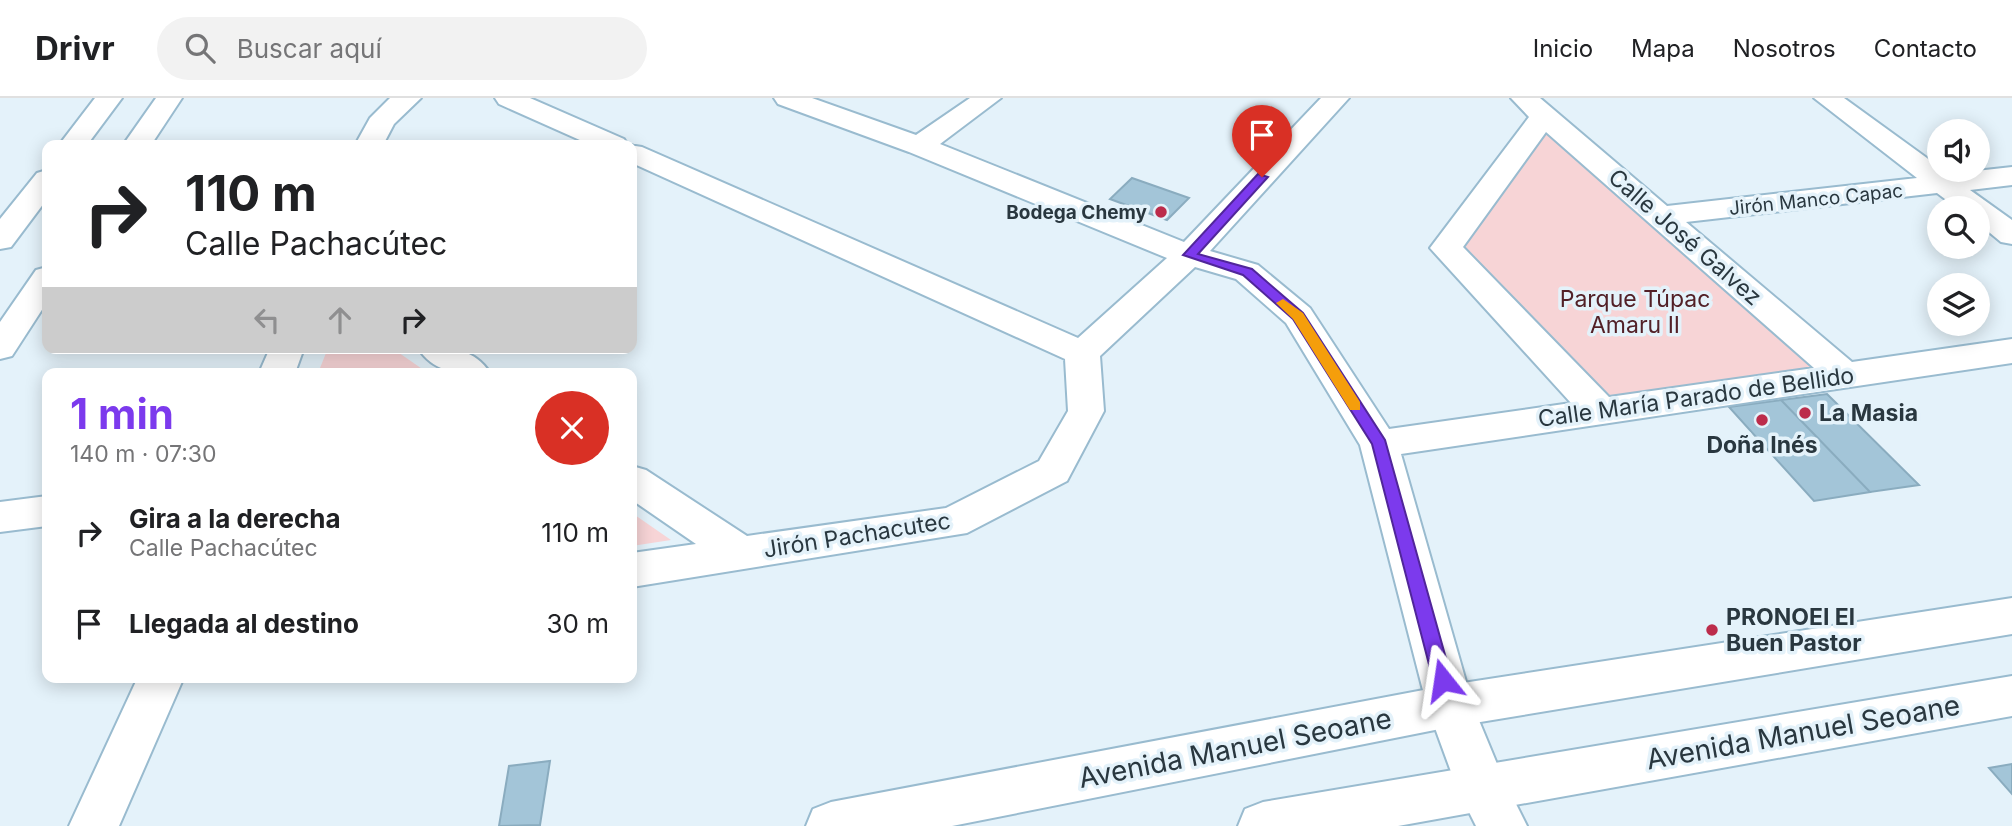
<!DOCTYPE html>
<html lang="es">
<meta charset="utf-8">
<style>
:root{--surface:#fff;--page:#f2f2f2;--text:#202124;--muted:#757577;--line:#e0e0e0;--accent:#7c3aed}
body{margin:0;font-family:Inter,sans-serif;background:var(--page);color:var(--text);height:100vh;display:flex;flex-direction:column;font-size:26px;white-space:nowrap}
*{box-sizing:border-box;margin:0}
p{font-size:23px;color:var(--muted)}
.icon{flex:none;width:38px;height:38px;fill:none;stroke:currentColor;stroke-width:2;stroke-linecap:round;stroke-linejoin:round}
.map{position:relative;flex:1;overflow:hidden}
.panel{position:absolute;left:42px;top:270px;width:595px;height:315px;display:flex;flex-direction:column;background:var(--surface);border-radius:14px;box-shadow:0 4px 18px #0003}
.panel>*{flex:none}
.top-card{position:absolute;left:42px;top:42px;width:595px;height:214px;border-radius:14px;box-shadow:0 4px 18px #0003;background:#fff;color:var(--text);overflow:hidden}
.buttons{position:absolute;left:1927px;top:21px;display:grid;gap:14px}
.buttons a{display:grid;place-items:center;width:63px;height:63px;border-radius:50%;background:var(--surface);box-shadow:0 4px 18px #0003;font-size:35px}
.pin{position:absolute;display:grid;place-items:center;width:60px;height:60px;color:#fff;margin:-72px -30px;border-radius:50% 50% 50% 0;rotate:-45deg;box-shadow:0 0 7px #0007}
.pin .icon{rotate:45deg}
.me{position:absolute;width:77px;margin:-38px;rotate:345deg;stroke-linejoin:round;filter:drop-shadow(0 0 5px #0008)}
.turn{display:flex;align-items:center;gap:24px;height:147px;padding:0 28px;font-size:32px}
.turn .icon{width:91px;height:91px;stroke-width:2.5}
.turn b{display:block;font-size:49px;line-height:60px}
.lanes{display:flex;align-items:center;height:66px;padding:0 28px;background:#0003;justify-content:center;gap:35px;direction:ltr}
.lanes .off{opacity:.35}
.round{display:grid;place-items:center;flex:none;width:74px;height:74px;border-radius:37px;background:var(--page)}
.head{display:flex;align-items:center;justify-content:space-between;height:119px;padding:0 28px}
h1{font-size:42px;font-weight:700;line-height:52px;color:var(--accent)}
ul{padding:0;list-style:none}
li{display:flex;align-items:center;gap:21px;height:91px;padding:0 28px}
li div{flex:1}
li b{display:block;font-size:26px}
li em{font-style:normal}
header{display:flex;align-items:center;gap:42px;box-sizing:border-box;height:98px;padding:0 35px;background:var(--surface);border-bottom:2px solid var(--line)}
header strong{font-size:33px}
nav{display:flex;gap:38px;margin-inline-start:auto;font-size:24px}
.search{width:490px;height:63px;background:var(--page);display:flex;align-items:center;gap:18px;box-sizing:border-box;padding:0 24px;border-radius:38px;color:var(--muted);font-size:26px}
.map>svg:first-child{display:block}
</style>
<header>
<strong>Drivr</strong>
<div class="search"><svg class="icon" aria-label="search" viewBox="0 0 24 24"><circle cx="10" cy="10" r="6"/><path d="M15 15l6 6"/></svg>Buscar aquí</div>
<nav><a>Inicio</a><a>Mapa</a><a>Nosotros</a><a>Contacto</a></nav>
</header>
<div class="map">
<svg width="2012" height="728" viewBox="0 0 2012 728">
<rect width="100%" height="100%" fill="#e4f2fa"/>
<path fill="#f7d4d6" d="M1544 18 1839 276 1605 307 1446 150Z
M328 250H392L428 275H318Z
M632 415 671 442 632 448Z"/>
<path fill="#a3c5d8" stroke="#8aacbf" stroke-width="2" d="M1132 80 1189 100 1167 122 1110 101Z
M1827 296 1919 387 1870 394 1781 302Z
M1781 302 1870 394 1814 403 1729 309Z
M550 663 540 727 499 728 509 668Z
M2012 666V696L1989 670Z"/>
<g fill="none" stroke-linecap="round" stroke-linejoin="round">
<defs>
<path id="street" d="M95 0H122L87 47H59Z
M390 0H421L394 26 383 47H355L370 20Z
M495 0H530L624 41 628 47H591L499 6Z
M774 0H812L916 37 970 0H1001L940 46 1184 144 1321 0H1349L1210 153 1258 167 1310 210 1389 331 1571 305 1430 150 1529 19 1511 0H1540L1667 108 1917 80 1814 0H1844L1949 76 2012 69V87L1970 92 2012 122V146L2001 144 1978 125V110H1957L1937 95 1686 124 1852 264 2012 241V265L1401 356 1473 608 1502 678 1527 728H1476L1457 690 1427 608 1360 347 1286 225 1236 181 1195 169 1100 258 1104 313 1067 383 967 435 632 489V455L696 446 632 402V368L646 372 747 438 946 410 1039 363 1068 313 1065 261 632 65V47H629L642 49 1078 240 1167 160 909 54 778 6ZM1546 34 1814 270 1609 299 1463 149Z
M47 72V101L11 149 0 151V121L37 75Z
M270 250H304L295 275H259Z
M418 250C446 250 473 248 490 275 461 275 435 277 418 250Z
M47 398V428L0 434V404Z
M138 579H184L119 728H69Z"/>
<path id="secondary" d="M2012 500V536L1450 629 952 728H806L813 711 831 704 1450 587Z
M2012 578V618L1398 728H1238L1245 711 1263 704Z"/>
<path id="highway" d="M156 0H182L151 47H123Z
M47 169V204L12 258 0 261V224L36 172Z"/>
</defs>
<use href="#street" stroke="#99bbcf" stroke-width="4"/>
<use href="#secondary" stroke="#99bbcf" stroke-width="4"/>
<use href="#highway" stroke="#99bbcf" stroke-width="4"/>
<use href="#street" fill="#fff" fill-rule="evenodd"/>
<use href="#secondary" fill="#fff" fill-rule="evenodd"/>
<use href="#highway" fill="#fff" fill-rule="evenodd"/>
</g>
<path fill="#7c3aed" stroke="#51269a" stroke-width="2" d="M1258 76 1268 79 1198 156 1252 171 1303 215 1385 342 1452 582 1449 588H1436L1433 582 1372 346 1293 221 1243 177 1183 157Z"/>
<path fill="#f59e0b" d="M1283 201 1303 215 1360 304V312H1350L1293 221 1276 205Z"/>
<g fill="#bc2c4b" stroke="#e4f2fa" stroke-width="2.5">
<circle cx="1161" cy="114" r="7"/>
<circle cx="1805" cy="315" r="7"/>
<circle cx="1762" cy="322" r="7"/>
<circle cx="1712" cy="532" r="7"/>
</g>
<g text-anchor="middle" stroke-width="7" stroke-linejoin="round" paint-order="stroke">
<g font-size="19" fill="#29373f" stroke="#e4f2fa">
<text transform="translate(1816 101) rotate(-6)" y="7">Jirón Manco Capac</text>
</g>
<g font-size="19" font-weight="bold" fill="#29373f" stroke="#e4f2fa" text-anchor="end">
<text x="1147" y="121">Bodega Chemy</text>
</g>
<g font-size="23" fill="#29373f" stroke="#e4f2fa">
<text transform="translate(1685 139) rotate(41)" y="8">Calle José Galvez</text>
<text transform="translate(1696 299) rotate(-8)" y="8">Calle María Parado de Bellido</text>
<text transform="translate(857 437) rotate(-9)" y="8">Jirón Pachacutec</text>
</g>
<g font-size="23" fill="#522027" stroke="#e4f2fa">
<text x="1635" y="209">Parque Túpac<tspan x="1635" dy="26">Amaru II</tspan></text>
</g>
<g font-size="23" font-weight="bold" fill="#29373f" stroke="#e4f2fa" text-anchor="start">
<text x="1819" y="323">La Masia</text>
<text x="1762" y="355" text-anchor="middle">Doña Inés</text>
<text x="1726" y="527">PRONOEI El<tspan x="1726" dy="26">Buen Pastor</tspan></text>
</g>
<g font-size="28" fill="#29373f" stroke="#e4f2fa">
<text transform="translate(1803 634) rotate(-10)" y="10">Avenida Manuel Seoane</text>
<text transform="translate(1235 650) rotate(-11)" y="10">Avenida Manuel Seoane</text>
</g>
</g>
</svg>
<div class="buttons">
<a><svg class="icon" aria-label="sound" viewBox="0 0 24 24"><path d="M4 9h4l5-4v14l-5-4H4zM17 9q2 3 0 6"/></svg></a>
<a><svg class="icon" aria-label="search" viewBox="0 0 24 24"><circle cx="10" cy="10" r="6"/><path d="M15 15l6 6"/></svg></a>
<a><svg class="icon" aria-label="layers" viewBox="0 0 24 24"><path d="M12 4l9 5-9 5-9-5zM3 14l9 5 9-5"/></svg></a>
</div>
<div class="pin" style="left:1262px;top:79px;background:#d93025"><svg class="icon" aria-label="arrive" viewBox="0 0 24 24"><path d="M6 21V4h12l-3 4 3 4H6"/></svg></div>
<svg class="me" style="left:1443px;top:582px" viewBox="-20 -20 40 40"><path d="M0-17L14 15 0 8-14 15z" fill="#7c3aed" stroke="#fff" stroke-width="4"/></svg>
<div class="top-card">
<div class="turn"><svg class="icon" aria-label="right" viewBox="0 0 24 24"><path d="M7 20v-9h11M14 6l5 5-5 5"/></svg><div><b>110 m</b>Calle Pachacútec</div></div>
<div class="lanes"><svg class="icon off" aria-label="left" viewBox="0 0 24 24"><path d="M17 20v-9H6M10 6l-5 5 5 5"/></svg><svg class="icon off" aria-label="ahead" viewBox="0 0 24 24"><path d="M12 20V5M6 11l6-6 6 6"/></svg><svg class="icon" aria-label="right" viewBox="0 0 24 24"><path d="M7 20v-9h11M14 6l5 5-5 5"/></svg></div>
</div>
<section class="panel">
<div class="head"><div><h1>1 min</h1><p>140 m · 07:30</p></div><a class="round" style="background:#d93025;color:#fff"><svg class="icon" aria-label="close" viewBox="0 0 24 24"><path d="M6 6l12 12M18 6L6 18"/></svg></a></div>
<ul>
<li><svg class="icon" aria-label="right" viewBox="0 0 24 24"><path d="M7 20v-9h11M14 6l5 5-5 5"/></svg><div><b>Gira a la derecha</b><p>Calle Pachacútec</p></div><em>110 m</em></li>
<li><svg class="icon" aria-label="arrive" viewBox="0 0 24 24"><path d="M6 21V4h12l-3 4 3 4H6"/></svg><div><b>Llegada al destino</b></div><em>30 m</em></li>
</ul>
</section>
</div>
